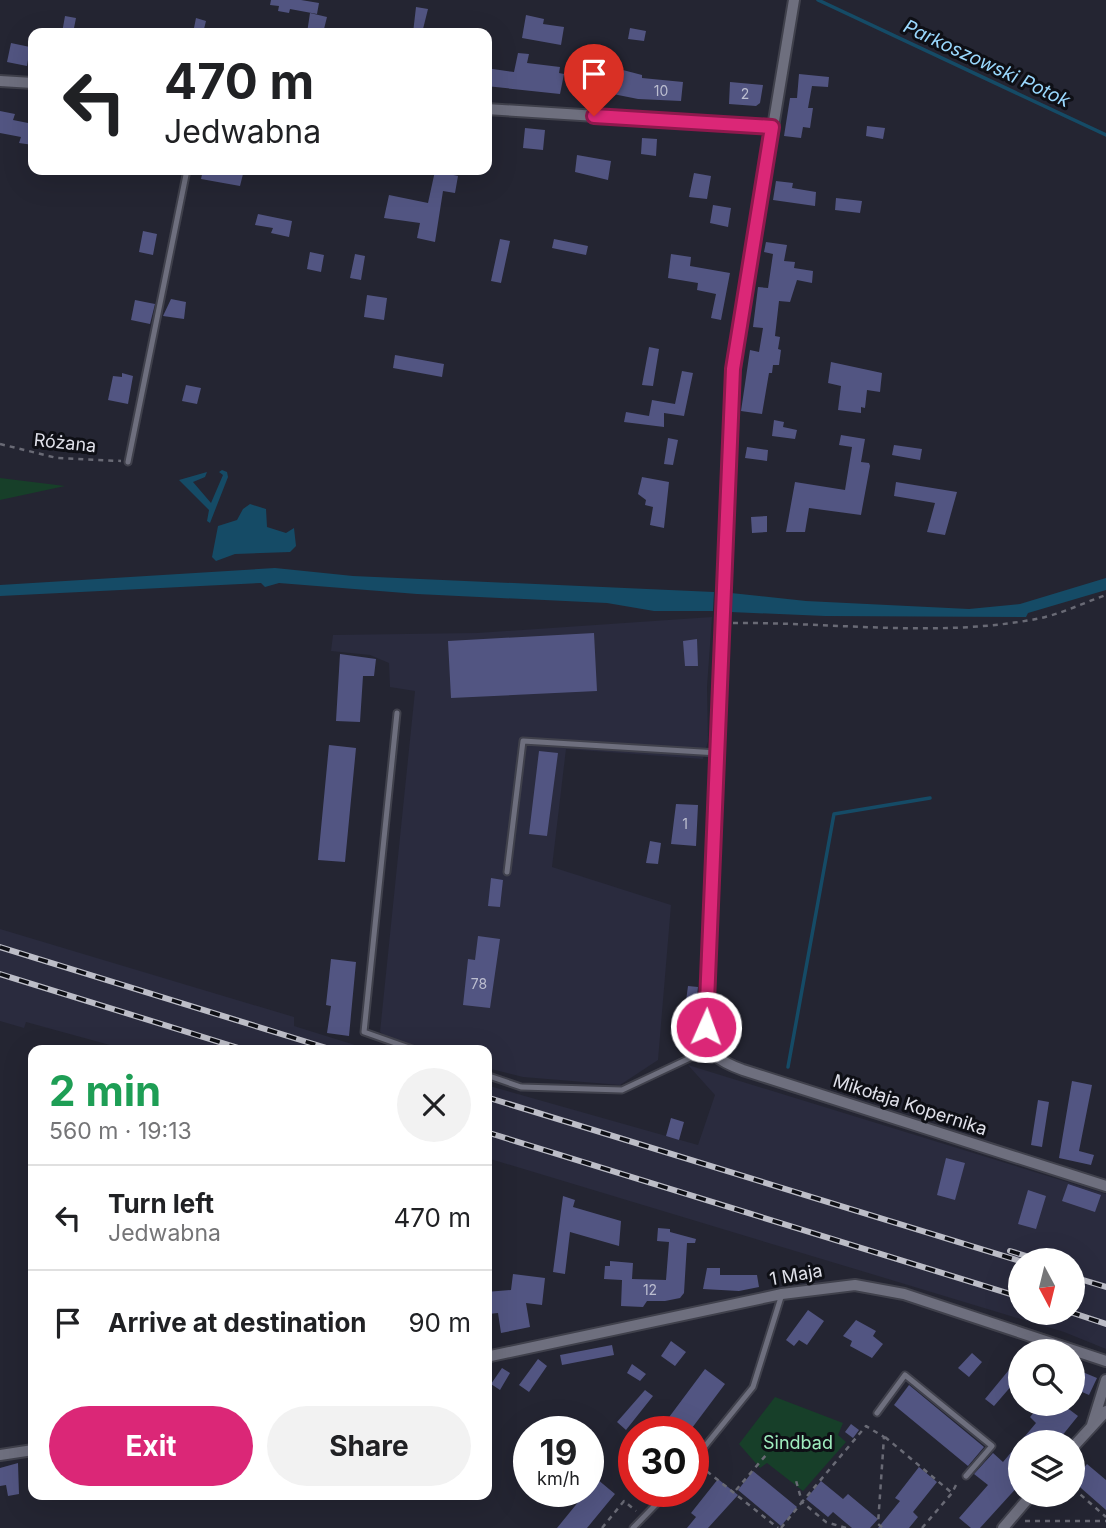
<!DOCTYPE html>
<meta charset="utf-8">
<style>
:root{--surface:#fff;--page:#f2f2f2;--text:#202124;--muted:#757577;--line:#e0e0e0;--accent:#db2777}
body{margin:0;font-family:Inter,sans-serif;background:var(--page);color:var(--text);height:100vh;display:flex;flex-direction:column;font-size:26px;white-space:nowrap}
*{box-sizing:border-box;margin:0}
p{font-size:23px;color:var(--muted)}
.icon{flex:none;width:38px;height:38px;fill:none;stroke:currentColor;stroke-width:2;stroke-linecap:round;stroke-linejoin:round}
.map{position:relative;flex:1;overflow:hidden}
.panel{position:absolute;left:28px;top:1045px;width:464px;height:455px;display:flex;flex-direction:column;background:var(--surface);border-radius:14px;box-shadow:0 7px 28px #0002}
.panel>*{flex:none}
.guide{position:absolute;left:28px;top:28px;width:464px;height:147px;border-radius:14px;box-shadow:0 7px 28px #0002;background:#fff;color:var(--text);overflow:hidden}
.needle{width:46px;rotate:173deg}
.controls{position:absolute;left:1008px;top:1248px;display:grid;gap:14px}
.controls a{display:grid;place-items:center;width:77px;height:77px;border-radius:50%;background:var(--surface);box-shadow:0 7px 28px #0002;font-size:35px}
.speed{position:absolute;left:513px;top:1416px;display:flex;gap:14px;font-size:35px;font-weight:700;text-align:center}
.speed>*{display:grid;place-content:center;width:91px;height:91px;border-radius:50%;background:var(--surface);box-shadow:0 7px 28px #0002;line-height:1}
.speed small{font-size:18px;font-weight:400}
.speed .limit{border:10px solid #d22;background:#fff;color:#111}
.pin{position:absolute;display:grid;place-items:center;width:60px;height:60px;color:#fff;margin:-72px -30px;border-radius:50% 50% 50% 0;rotate:-45deg;box-shadow:0 0 7px #0007}
.pin .icon{rotate:45deg}
.me{position:absolute;width:77px;margin:-38px;rotate:2deg;stroke-linejoin:round;filter:drop-shadow(0 0 5px #0008)}
.turn{display:flex;align-items:center;gap:24px;height:147px;padding:0 21px;font-size:32px}
.turn .icon{width:91px;height:91px;stroke-width:2.5}
.turn b{display:block;font-size:49px;line-height:60px}
.round{display:grid;place-items:center;flex:none;width:74px;height:74px;border-radius:37px;background:var(--page)}
.summary{display:flex;align-items:center;justify-content:space-between;height:119px;padding:0 21px}
h1{font-size:42px;font-weight:700;line-height:52px;color:#1e9e55}
.action{display:flex;gap:14px;margin-top:auto;padding:14px 21px}
.action a{flex:1;height:80px;border-radius:42px;background:var(--accent);color:#fff;font-size:28px;font-weight:700;line-height:80px;text-align:center}
.action a+a{background:var(--page);color:var(--text)}
ul{padding:0;list-style:none}
li{display:flex;align-items:center;gap:21px;height:105px;padding:0 21px;border-top:2px solid var(--line)}
li div{flex:1}
li b{display:block;font-size:26px}
li em{font-style:normal}
.map>svg:first-child{display:block}
</style>
<div class="map">
<svg width="1106" height="1528" viewBox="0 0 1106 1528">
<rect width="100%" height="100%" fill="#242532"/>
<path fill="#2a2b3e" fill-rule="evenodd" d="M712 617 707 687 708 741 703 759 566 749 552 867 671 905 658 1060 620 1085 523 1077 487 1068 486 1050H429L387 1037 380 1032 415 691 390 687 389 663 370 655 331 651 333 635 477 633Z
M0 929 294 1017V1026L371 1050H128L26 1022 24 1028 0 1021Z
M688 1065 1106 1194V1349L1064 1332 487 1158 486 1085 698 1145 715 1095ZM1020 1260H1073V1312H1020Z"/>
<path fill="#173f29" d="M0 478 65 486 0 500Z
M775 1397 843 1423 838 1435 846 1442 803 1491 767 1463 760 1468 739 1444Z"/>
<path fill="#154b66" d="M222 470 227 472 228 477 210 523 207 521 209 510 179 480 207 472 205 477 193 482 211 503 223 475 219 472Z
M250 504 266 509 267 527 286 533 294 528 296 546 290 552 235 554 216 561 212 557 218 526 237 520 243 509Z
M275 568 353 576 714 592 713 611H654L607 603 417 594 279 583 265 587 261 583 0 596V585Z
M1106 578V590L1028 613 1026 617 825 616 731 612V593L806 601 969 609 1020 604Z"/>
<g fill="none" stroke-linecap="round" stroke-linejoin="round">
<path stroke="#154b66" stroke-width="3.5" d="M818 0 1106 135
M788 1067 834 814 930 798"/>
</g>
<path fill="#525582" d="M271 0H301L319 3 317 14 290 9 289 13 278 11 279 6 270 5Z
M416 7 428 9 422 33H413Z
M310 13 327 17 323 33H307Z
M526 15 544 19 543 24 564 27 561 45 522 38Z
M65 16 76 18 73 33H62Z
M196 18 206 21 203 33H193Z
M630 28 646 31 644 41 628 39Z
M11 43 30 47 27 66 7 62Z
M518 53 529 54 527 63 560 67 559 73 564 74 560 94 486 86V68L514 72Z
M619 69 642 75V78L683 82 681 101 638 99 608 93 612 74 618 75Z
M799 74 829 77 828 87 812 86 808 108H813L810 128 803 127 801 138 784 136 790 98H797Z
M730 82 763 85 760 103 756 106 729 104Z
M0 111 15 114 13 120 33 124V145L19 143 21 137 0 133Z
M867 126 885 128 883 139 866 136Z
M525 128 545 130 543 150 523 148Z
M642 138 657 139 656 156 641 154Z
M577 155 611 161 608 180 575 172Z
M203 170H244L240 186 201 179Z
M435 171 458 176 455 193 443 191 435 242 417 238 420 223 384 218 389 195 428 203Z
M694 173 711 176 707 199 689 197Z
M776 181 793 183 792 188 816 192 815 206 773 200Z
M836 198 862 201 860 213 835 210Z
M713 205 731 208 728 227 710 223Z
M258 214 292 221 289 237 271 233 273 228 255 225Z
M143 231 157 234 153 255 139 252Z
M500 239 510 241 501 283 491 281Z
M554 239 588 246 586 255 552 248Z
M766 242 787 245 784 261 795 262 794 268 813 271 812 283 797 280 790 302 779 301 775 336 780 337 778 349 781 350 779 365H773L772 373H769L762 414 741 411 750 350 759 352 763 328 753 327 758 287 768 288 773 254 764 252Z
M310 252 324 255 321 272 307 269Z
M355 254 365 256 361 280 350 278Z
M671 254 691 257 690 266 730 273 721 320 711 318 716 294 697 290 698 283 668 278Z
M367 295 387 298 384 320 364 317Z
M171 299 186 302 184 319 163 316Z
M135 300 155 304 150 324 131 320Z
M649 347 659 349 653 386 642 385Z
M395 355 444 364 442 377 393 368Z
M831 362 882 373 880 392 867 390 865 408 861 407V413L838 410 841 386 828 383Z
M682 371 693 373 684 416 664 413V427L624 422 626 412 649 416 652 400 675 404Z
M122 373 133 376 128 404 108 400 113 376 122 377Z
M186 385 201 388 197 404 182 401Z
M774 420 784 422 783 427 797 430 795 439 772 436Z
M841 435 865 439 861 462 869 463 870 466 861 515 809 508 805 532H786L795 482 845 490 852 447 839 445Z
M668 438 678 440 673 465 664 464Z
M894 445 922 449 920 460 892 455Z
M747 447 768 450 767 461 745 458Z
M642 477 669 482 664 528 650 525 653 507 645 505 646 500 638 494Z
M896 482 957 492 945 535 927 532 935 503 894 496Z
M767 516V532L752 533 751 517Z
M594 633 597 691 451 698 448 641Z
M697 639 698 666H685L683 641Z
M340 654 376 659 374 676H363L360 722 336 721Z
M329 745 356 748 345 862 318 860Z
M539 751 558 753 547 836 529 834Z
M676 804 698 805 696 846 671 844Z
M650 841 661 843 658 864 646 863Z
M491 878 503 880 500 907 488 906Z
M478 936 500 939 490 1008 463 1005 468 959 475 960Z
M331 959 356 962 349 1036 327 1033 331 1006 326 1005Z
M688 986 698 987 693 1032 682 1031Z
M1072 1081 1092 1085 1079 1151 1094 1155 1091 1165 1059 1158Z
M1038 1100 1049 1102 1042 1147 1031 1145Z
M671 1118 684 1122 679 1140 666 1136Z
M946 1158 965 1163 955 1200 937 1195Z
M1068 1184 1101 1195 1095 1212 1062 1201Z
M1028 1190 1046 1196 1036 1229 1018 1224Z
M563 1196 575 1200 573 1207 621 1221 619 1246 570 1232 565 1274 553 1272Z
M658 1228 670 1229V1232L696 1239 695 1243H687L684 1293 680 1298 665 1301H647L643 1307 621 1306 622 1280 604 1279 605 1266H610V1261L633 1263 632 1279 666 1280 669 1242 657 1241Z
M707 1268H720V1275H757L759 1287 739 1291 703 1289Z
M513 1274 545 1278 542 1305 526 1303 530 1327 501 1333 498 1313 488 1314 486 1292 511 1290Z
M808 1310 824 1321 807 1345 799 1340 794 1346 786 1340Z
M856 1320 876 1331 873 1336 883 1344 872 1358 850 1346 852 1341 843 1336Z
M671 1341 686 1352 675 1366 661 1356Z
M612 1345 614 1355 562 1365 560 1355Z
M972 1353 982 1362 969 1377 958 1368Z
M538 1359 547 1366 529 1392 519 1385Z
M632 1364 646 1374 640 1381 627 1373Z
M1013 1365 1020 1371V1376L994 1406 985 1399Z
M502 1368 510 1373 500 1390 491 1384Z
M1073 1368 1097 1378 1089 1395 1073 1388Z
M705 1369 725 1384 689 1432H658Z
M909 1385 984 1447 968 1466 894 1405Z
M645 1390 653 1396 626 1430 617 1422Z
M1041 1404H1062L1078 1416 1057 1442H1020V1484L980 1528H971L959 1518 988 1485 974 1474 993 1453 1003 1462 1036 1423 1030 1417Z
M851 1424 859 1430 853 1438 845 1432Z
M18 1463 19 1494 8 1496 6 1485 0 1486V1468Z
M1087 1464 1106 1480V1510L1073 1481Z
M919 1467 937 1482 913 1512 918 1517 909 1528H878L900 1501 895 1498Z
M753 1471 797 1507 781 1526 738 1490Z
M597 1479 615 1494 587 1528H557Z
M718 1479 738 1495 708 1528H687L696 1517 691 1513Z
M821 1481 843 1499 848 1494 878 1519 870 1528H852L833 1512 828 1517 806 1499Z"/>
<g fill="none" stroke-linecap="round" stroke-linejoin="round">
<defs>
<path id="service" d="M128 462 187 170
M397 713 364 1032 415 1050
M507 872 523 741 718 753
M486 1075 521 1087 622 1090 709 1049
M877 1413 905 1375 992 1446 966 1476
M693 1461 753 1387 782 1294
M633 1528 669 1491"/>
<path id="minor" d="M794 0 733 369 706 1027C707 1054 718 1061 743 1070L1106 1186
M0 81 33 83
M486 109 772 127
M486 1357 782 1294 855 1285 904 1294 1106 1361
M1092 1425 1106 1380
M1073 1447 1106 1411
M0 1455 33 1450
M1003 1528 1032 1494"/>
</defs>
<use href="#service" stroke="#40414c" stroke-width="9"/>
<use href="#minor" stroke="#40414c" stroke-width="14"/>
<path stroke="#696a75" stroke-width="2.5" stroke-dasharray="5 5" stroke-linecap="butt" d="M0 444 57 458 121 461
M733 623C833 622 937 638 1036 619 1059 615 1083 603 1106 595
M885 1437 952 1493
M699 1465 778 1528
M1073 1488 1106 1517
M736 1490 766 1455
M1025 1521H1106
M602 1528 624 1501 636 1511
M781 1528 802 1502 795 1477
M846 1528 826 1522 802 1502 866 1426 884 1437 878 1524 883 1528
M922 1528 952 1493 958 1481"/>
<use href="#service" stroke="#6e6f7e" stroke-width="5"/>
<use href="#minor" stroke="#6e6f7e" stroke-width="10"/>
<defs>
<path id="rail" d="M0 947 333 1050
M0 974 245 1050
M486 1097 1020 1261
M486 1132 1020 1297
M1010 1251 1039 1260
M1073 1277 1106 1287
M1070 1312 1106 1324"/>
</defs>
<use href="#rail" stroke="#bcbdc7" stroke-width="6"/>
<use href="#rail" stroke="#0e0f15" stroke-width="3.5" stroke-dasharray="10" stroke-linecap="butt"/>
</g>
<g fill="none" stroke-linecap="round" stroke-linejoin="round">
<defs>
<path id="route" d="M594 116 772 127 733 369 706 1027"/>
</defs>
<use href="#route" stroke="#8e194d" stroke-width="18"/>
<use href="#route" stroke="#db2777" stroke-width="12"/>
</g>
<g text-anchor="middle" stroke-width="6" stroke-linejoin="round" paint-order="stroke">
<g font-size="14" fill="#bcbed0">
<text x="661" y="96">10</text>
<text x="745" y="99">2</text>
<text x="685" y="829">1</text>
<text x="479" y="989">78</text>
<text x="650" y="1295">12</text>
</g>
<g font-size="18" fill="#e0e1ea" stroke="#0e0f15">
<text transform="translate(65 443) rotate(6)" y="6">Różana</text>
<text transform="translate(910 1105) rotate(18)" y="6">Mikołaja Kopernika</text>
<text transform="translate(796 1275) rotate(-10)" y="6">1 Maja</text>
</g>
<g font-size="18" fill="#9fedbe" stroke="#0e0f15">
<text x="798" y="1449">Sindbad</text>
</g>
<g font-size="19" font-style="italic" fill="#9ad8fd" stroke="#0e0f15">
<text transform="translate(987 63) rotate(25)" y="7">Parkoszowski Potok</text>
</g>
</g>
</svg>
<div class="controls">
<a><svg class="needle" viewBox="-14 -14 28 28"><path d="M0-13l5 13h-10z" fill="#e53935"/><path d="M0 13l5-13h-10z" fill="#757577"/></svg></a>
<a><svg class="icon" aria-label="search" viewBox="0 0 24 24"><circle cx="10" cy="10" r="6"/><path d="M15 15l6 6"/></svg></a>
<a><svg class="icon" aria-label="layers" viewBox="0 0 24 24"><path d="M12 4l9 5-9 5-9-5zM3 14l9 5 9-5"/></svg></a>
</div>
<div class="speed"><div>19<small>km/h</small></div><div class="limit">30</div></div>
<div class="pin" style="left:594px;top:116px;background:#d93025"><svg class="icon" aria-label="arrive" viewBox="0 0 24 24"><path d="M6 21V4h12l-3 4 3 4H6"/></svg></div>
<svg class="me" style="left:706px;top:1027px" viewBox="-20 -20 40 40"><circle r="17" fill="#db2777" stroke="#fff" stroke-width="3"/><path d="M0-11L8 9 0 5-8 9z" fill="#fff"/></svg>
<div class="guide">
<div class="turn"><svg class="icon" aria-label="left" viewBox="0 0 24 24"><path d="M17 20v-9H6M10 6l-5 5 5 5"/></svg><div><b>470 m</b>Jedwabna</div></div>
</div>
<section class="panel">
<div class="summary"><div><h1>2 min</h1><p>560 m · 19:13</p></div><a class="round"><svg class="icon" aria-label="close" viewBox="0 0 24 24"><path d="M6 6l12 12M18 6L6 18"/></svg></a></div>
<ul>
<li><svg class="icon" aria-label="left" viewBox="0 0 24 24"><path d="M17 20v-9H6M10 6l-5 5 5 5"/></svg><div><b>Turn left</b><p>Jedwabna</p></div><em>470 m</em></li>
<li><svg class="icon" aria-label="arrive" viewBox="0 0 24 24"><path d="M6 21V4h12l-3 4 3 4H6"/></svg><div><b>Arrive at destination</b></div><em>90 m</em></li>
</ul>
<div class="action"><a>Exit</a><a>Share</a></div>
</section>
</div>
